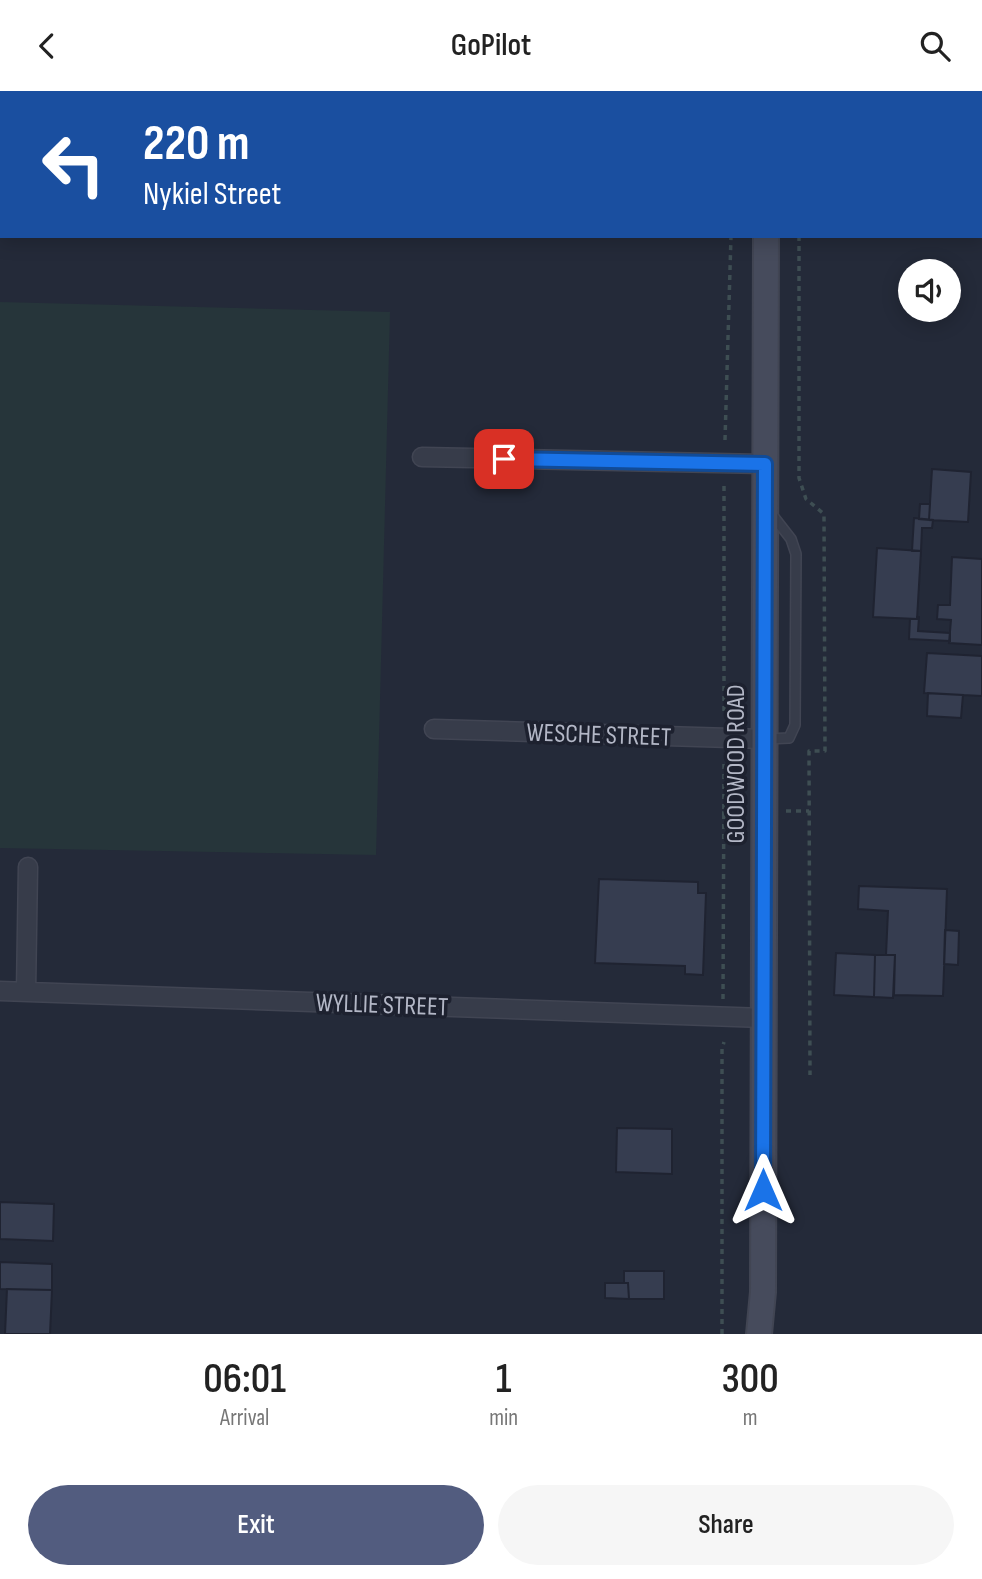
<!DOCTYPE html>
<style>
:root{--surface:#fff;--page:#f6f6f6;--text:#222;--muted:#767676;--accent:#525c7f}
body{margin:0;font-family:"Sofia Sans Condensed",sans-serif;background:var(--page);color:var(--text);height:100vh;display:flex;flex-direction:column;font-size:26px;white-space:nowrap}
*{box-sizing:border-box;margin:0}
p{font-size:23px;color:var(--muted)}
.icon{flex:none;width:38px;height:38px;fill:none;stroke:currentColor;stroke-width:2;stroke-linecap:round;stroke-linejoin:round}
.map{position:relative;height:1243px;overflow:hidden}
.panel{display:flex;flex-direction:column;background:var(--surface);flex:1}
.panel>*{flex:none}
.top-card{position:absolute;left:0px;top:0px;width:984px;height:147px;box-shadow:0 4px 18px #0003;background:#1a4fa0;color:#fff;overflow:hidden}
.controls{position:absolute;left:898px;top:168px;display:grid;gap:14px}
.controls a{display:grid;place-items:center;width:63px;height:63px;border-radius:50%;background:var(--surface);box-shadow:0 4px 18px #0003;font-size:35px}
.pin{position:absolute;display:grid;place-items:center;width:60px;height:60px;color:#fff;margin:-30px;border-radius:14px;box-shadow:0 4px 10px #0006}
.me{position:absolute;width:77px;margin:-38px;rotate:0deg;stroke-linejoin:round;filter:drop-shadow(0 0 5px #0008)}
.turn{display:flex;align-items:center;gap:24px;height:147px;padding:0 28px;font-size:32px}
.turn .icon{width:91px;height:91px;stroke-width:2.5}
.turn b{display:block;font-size:49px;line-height:60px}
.eta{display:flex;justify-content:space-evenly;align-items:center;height:119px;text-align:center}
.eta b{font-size:42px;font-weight:600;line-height:49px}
.primary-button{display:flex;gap:14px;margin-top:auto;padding:14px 28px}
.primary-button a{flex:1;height:80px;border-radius:42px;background:var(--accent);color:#fff;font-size:28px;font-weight:600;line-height:80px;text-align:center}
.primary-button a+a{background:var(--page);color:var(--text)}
header{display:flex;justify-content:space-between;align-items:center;height:91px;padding:0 28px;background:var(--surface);font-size:32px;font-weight:600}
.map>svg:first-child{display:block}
</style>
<header><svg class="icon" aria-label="back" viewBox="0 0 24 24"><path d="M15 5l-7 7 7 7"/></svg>GoPilot<svg class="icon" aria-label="search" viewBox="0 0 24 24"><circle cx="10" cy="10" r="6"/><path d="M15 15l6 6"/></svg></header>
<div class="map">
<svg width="982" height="1243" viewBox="0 0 982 1243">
<rect width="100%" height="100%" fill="#242a39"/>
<path fill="#26353a" d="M0 211 390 221 376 764 0 757Z"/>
<path fill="#363d50" stroke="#1f2331" stroke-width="2" d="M932 378 971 381 968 431 929 429Z
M920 413H930L929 429 919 428Z
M914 427 933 429 932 437H922L921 460H912Z
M877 457 921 460 917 528 873 526Z
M952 466 982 468V554L949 552 951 529 937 528 938 514H950Z
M917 526H919L918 540 950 542V550L909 548 910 528H917Z
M927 562 982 565V605L924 602Z
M928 602 963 604 961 627 927 625Z
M599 788 698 791V802H706L703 884 685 883V875L595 872Z
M859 795 947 798 943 905 894 904 895 864H886L888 820 858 818Z
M945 839 959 840 958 874 944 873Z
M836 862 875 864 874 906 834 904Z
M875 864H895L893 907 874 906Z
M617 1037 672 1038V1083L616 1081Z
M0 1111 54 1113 53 1150 0 1148Z
M0 1171 52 1173V1199L0 1198Z
M624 1180H664V1208H629L628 1192H624Z
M605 1192H628L629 1208 605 1207Z
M7 1198 52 1199 50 1243H5Z"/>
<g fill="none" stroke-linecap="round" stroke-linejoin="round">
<defs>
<path id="service" d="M766 648 789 647 795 634 796 463 791 448 770 421"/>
<path id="minor" d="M422 366 766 373
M434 638 764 648
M0 900 764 927
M26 901 28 776"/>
<path id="secondary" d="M766 2V0
M759 1243 763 1201 766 145"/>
</defs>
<use href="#service" stroke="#414553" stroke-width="12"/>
<use href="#minor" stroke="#414553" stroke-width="21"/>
<use href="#secondary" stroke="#414553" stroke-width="28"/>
<path stroke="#3e4e53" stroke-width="3.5" stroke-dasharray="5 5" stroke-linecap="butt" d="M733 2V0
M799 2V0
M799 145V387L806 408 824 423 825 660H809L810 984
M725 349 731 145
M724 395V624
M786 720H809
M722 722H730
M723 908 724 673
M722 1243V958L724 951"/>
<use href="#service" stroke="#373c4a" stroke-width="9"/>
<use href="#minor" stroke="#373c4a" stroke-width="18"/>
<use href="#secondary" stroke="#464b5c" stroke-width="24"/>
</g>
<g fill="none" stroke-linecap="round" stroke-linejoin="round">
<defs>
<path id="route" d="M504 368 765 373 763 1099"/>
</defs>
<use href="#route" stroke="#114b97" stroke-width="18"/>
<use href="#route" stroke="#1a73e8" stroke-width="12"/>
</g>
<g text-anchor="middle" stroke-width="7" stroke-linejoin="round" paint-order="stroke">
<g font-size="26" fill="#b3b7c6" stroke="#1d212f">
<text transform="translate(599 643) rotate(2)" y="9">WESCHE STREET</text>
<text transform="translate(735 673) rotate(-90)" y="9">GOODWOOD ROAD</text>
<text transform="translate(382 913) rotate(2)" y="9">WYLLIE STREET</text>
</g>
</g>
</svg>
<div class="controls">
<a><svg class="icon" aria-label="sound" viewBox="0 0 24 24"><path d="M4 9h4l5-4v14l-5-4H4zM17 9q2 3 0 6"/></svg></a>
</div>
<div class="pin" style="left:504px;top:368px;background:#d93025"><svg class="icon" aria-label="arrive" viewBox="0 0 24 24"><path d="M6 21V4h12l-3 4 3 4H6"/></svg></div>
<svg class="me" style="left:763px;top:1099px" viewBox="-20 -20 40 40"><path d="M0-17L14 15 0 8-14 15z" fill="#1a73e8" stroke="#fff" stroke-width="4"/></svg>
<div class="top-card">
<div class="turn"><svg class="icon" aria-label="left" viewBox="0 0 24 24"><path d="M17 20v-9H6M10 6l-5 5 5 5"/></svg><div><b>220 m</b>Nykiel Street</div></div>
</div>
</div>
<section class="panel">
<div class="eta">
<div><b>06:01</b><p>Arrival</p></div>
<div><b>1</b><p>min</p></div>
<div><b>300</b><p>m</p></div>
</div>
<div class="primary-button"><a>Exit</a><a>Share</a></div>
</section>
